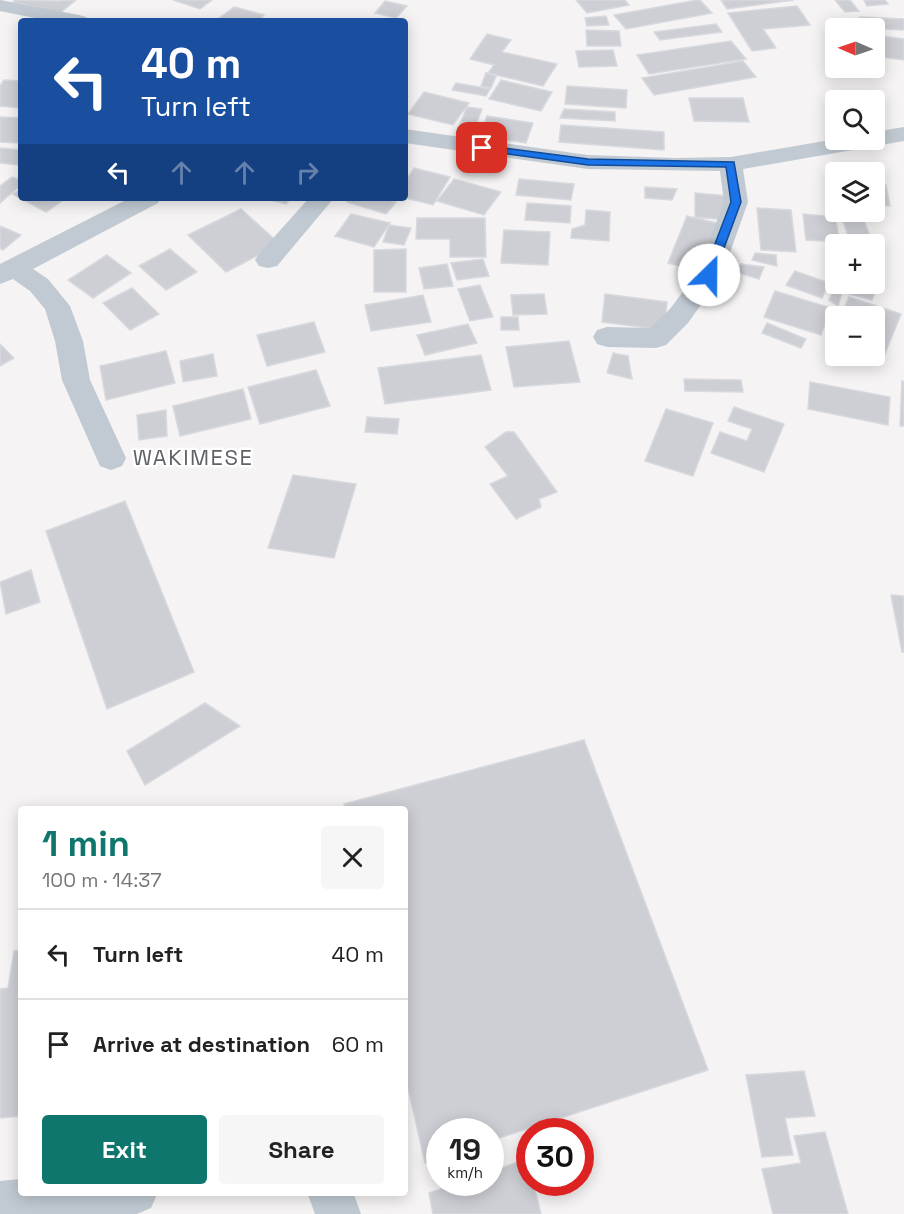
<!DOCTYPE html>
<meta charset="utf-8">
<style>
:root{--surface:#fff;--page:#f6f6f6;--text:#222;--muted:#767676;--line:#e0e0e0;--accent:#0f766e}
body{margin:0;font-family:"Space Grotesk",sans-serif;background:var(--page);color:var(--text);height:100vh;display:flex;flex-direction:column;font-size:22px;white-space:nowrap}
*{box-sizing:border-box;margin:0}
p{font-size:20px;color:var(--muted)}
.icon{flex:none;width:33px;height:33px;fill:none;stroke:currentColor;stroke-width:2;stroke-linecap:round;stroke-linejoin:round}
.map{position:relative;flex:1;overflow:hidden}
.sheet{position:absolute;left:18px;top:806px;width:390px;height:390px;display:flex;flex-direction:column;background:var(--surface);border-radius:6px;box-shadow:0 3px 15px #0003}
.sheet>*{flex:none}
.hud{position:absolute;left:18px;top:18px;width:390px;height:183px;border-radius:6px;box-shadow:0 3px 15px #0003;background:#1a4fa0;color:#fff;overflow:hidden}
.needle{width:39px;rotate:272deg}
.buttons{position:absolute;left:825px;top:18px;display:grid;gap:12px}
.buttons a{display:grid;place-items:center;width:60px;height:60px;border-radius:6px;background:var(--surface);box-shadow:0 3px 15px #0003;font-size:30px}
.speed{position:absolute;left:426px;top:1118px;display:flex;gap:12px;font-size:30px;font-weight:700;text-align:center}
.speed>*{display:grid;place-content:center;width:78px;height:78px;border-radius:50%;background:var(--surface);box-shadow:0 3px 15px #0003;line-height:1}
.speed small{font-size:15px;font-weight:400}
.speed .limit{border:9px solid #d22;background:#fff;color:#111}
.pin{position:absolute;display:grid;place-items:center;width:51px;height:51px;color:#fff;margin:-26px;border-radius:12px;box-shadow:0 3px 9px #0006}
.me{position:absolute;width:66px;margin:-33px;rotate:23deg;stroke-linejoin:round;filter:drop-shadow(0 0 4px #0008)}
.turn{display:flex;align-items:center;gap:21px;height:126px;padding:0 24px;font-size:27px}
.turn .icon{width:78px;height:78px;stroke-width:2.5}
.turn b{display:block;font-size:42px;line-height:51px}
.lanes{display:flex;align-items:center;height:57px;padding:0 24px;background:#0003;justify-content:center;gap:30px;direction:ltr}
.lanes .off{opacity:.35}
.round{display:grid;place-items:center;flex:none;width:63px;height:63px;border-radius:6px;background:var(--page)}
.headline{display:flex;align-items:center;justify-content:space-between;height:102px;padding:0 24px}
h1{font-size:36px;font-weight:600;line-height:45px;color:var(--accent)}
.button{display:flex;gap:12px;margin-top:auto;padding:12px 24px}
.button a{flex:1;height:69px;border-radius:6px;background:var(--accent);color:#fff;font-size:24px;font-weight:600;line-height:69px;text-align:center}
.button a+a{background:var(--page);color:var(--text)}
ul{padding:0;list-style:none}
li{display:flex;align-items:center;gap:18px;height:90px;padding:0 24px;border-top:2px solid var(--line)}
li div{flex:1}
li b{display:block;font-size:22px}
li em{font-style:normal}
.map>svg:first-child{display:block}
</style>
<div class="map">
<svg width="904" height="1214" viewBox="0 0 904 1214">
<rect width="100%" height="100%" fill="#f5f3f3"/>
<path fill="#cdcfd5" stroke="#d7d9de" stroke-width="1.5" d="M15 0 57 1 76 0 60 13 13 2Z
M173 0H212L200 9Z
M576 0H625L629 5 587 13Z
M697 0H700L712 13 626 29 614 15Z
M721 0H794L727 9Z
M835 0H850L859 11 845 12Z
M864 0H885L888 4 867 6Z
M385 1 407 6 396 18 375 13Z
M797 6 810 25 763 29 776 48 752 51 728 13Z
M234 7 264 15 258 21 217 20Z
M606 16 609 25 587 26 585 18Z
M860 17 904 19V30L863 28Z
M716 24 722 32 660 40 654 32Z
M586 30 619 31 621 46H587Z
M487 34 511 40 502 52 557 64 543 86 488 73 494 65 470 59Z
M874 35 904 39V60L874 56Z
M731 41 746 59 649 74 637 55Z
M613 50 617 66 579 67 576 51Z
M743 61 756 77 654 95 642 78Z
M486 73 496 76 491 88 481 86Z
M4 80 21 81V108L0 106V86Z
M501 80 552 92 541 111 489 99Z
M456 83 490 89 486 96 452 90Z
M567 86 627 90 626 108 565 104Z
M424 92 469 103 453 125 408 114Z
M689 98H743L749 122 694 121Z
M467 107 482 109 473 133 457 131Z
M564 109 615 112V121L560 118Z
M487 116 533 123 526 143 480 136Z
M0 117 21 118V143L0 142Z
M561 125 664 132V150L559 142Z
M0 148 21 150 18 165 0 163Z
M414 168 450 177 433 205 405 198V182Z
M12 177 21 180V185L0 203V186Z
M454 179 501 192 484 215 437 201Z
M519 179 574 184 571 200 516 195Z
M874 184 886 185 890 206 874 205Z
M645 187 677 189 672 200 645 198Z
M21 189V198H66L46 212 13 194Z
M695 193 729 196V220L695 217Z
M263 198H291L286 204Z
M350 198H384L396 202 386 214 347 202Z
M527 203 571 206 570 223 525 220Z
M757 208 791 210 796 252 761 250Z
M241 209 280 244 226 272 188 235Z
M586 210 610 212 609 241 571 238 572 229 585 225Z
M351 214 390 223 374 247 335 236Z
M803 214 835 217 840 242 806 240Z
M687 216 725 225 706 273 668 263Z
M417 218H485L486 257H450V239H416Z
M842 218H863L873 244H851Z
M389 225 411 228 404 245 383 242Z
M0 226 21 235 3 250 0 248Z
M504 230 550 232 548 265 501 263Z
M170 249 197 272 166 290 139 266Z
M406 249V292H374V250Z
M755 253 776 255 777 266 752 260Z
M107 255 131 273 93 298 68 280Z
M483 259 489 276 457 280 451 263Z
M447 264 453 286 424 289 419 268Z
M741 264 764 267 759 279 736 272Z
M795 271 829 283 822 298 786 285Z
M836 283 865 284 877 287 872 300 842 292 838 306 829 300Z
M480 285 493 317 470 321 458 289Z
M132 288 159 314 130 330 103 303Z
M775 291 831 308 821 335 764 317Z
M544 294 547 314 513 315 511 295Z
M605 294 667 302 664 330 602 322Z
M423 295 431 322 371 331 365 305Z
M849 297 901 314 882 361 867 356H874V316H841Z
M501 317H518L519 330H501Z
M314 322 325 352 267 366 257 335Z
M767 323 806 339 801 348 762 333Z
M468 324 477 343 425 355 417 335Z
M569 341 580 382 514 387 506 347Z
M0 344 14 358 0 366Z
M166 351 175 383 106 400 100 366Z
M613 353 628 356 632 379 607 373Z
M213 354 217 376 183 382 180 361Z
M481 355 491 390 385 404 378 368Z
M316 370 330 406 260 424 248 387Z
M684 379 741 380 743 392 685 391Z
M902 381 904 382V426H900Z
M810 382 890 397 888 425 808 409Z
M243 389 251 419 180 436 173 406Z
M734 407 784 424 764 472 711 453 720 432 747 441 752 429 728 421Z
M666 409 713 423 693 476 645 461Z
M166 410 167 436 139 440 137 415Z
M367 417 399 419 397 434 365 432Z
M506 432H514L557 492 539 499 541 507 516 519 490 484 508 476 485 447Z
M293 475 356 484 334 558 268 548Z
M125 501 194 672 107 709 46 531Z
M31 570 40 602 6 614 0 582Z
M891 595 904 596V652H902Z
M205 703 240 726 145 785 127 751Z
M584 740 708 1070 490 1141V1131H440V1158L425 1163 405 1075V808H346L344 804Z
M21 950V1116L0 1118V989L8 988 14 951Z
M804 1071 815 1116 785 1118 793 1155 762 1157 746 1075Z
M825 1132 848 1214H773L762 1169 801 1163 794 1136Z
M526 1159 530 1182H533L541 1214H433L429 1193 460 1182H490V1172Z"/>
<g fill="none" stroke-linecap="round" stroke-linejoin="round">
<path fill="#c1cad2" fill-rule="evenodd" d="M0 0 79 15 86 17 89 21H49L0 11Z
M904 127V141L743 169 748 202 722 275 688 323 666 345 656 348 607 347 597 344 593 337 597 330 607 327 650 328 670 309 697 273 724 202 720 171 588 169 405 143V129L588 155 675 158 731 157 836 139 874 140V132Z
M130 198H161L158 203 33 269 48 279 70 306 83 341 90 380 126 458 122 466 111 470 100 466 62 380 55 341 45 309 30 291 13 279 0 284V264Z
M309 198H334L277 266 268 268 259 266 255 260 259 254Z
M21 1179V1192H158L151 1208 137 1214H0V1181Z
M307 1192H353L361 1214H315Z"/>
</g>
<path fill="#1a73e8" stroke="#114b97" stroke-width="1.5" d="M482 145 588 159 734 162 741 202 714 275 709 279 703 275 731 202 726 167 588 165 479 150V146Z"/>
<g text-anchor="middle" stroke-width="5" stroke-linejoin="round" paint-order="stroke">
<g font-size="22" letter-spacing="1.5" fill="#5f6368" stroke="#fff">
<text x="193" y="465">WAKIMESE</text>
</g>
</g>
</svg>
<div class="buttons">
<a><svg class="needle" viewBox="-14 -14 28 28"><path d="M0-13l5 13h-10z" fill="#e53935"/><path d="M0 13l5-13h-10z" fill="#767676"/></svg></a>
<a><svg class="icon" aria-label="search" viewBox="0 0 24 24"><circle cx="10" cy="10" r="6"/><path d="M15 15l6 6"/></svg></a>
<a><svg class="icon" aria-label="layers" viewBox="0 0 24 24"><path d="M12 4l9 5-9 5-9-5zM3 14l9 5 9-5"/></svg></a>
<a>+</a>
<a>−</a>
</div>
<div class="speed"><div>19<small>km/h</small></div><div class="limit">30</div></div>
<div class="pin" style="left:482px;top:148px;background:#d93025"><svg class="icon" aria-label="arrive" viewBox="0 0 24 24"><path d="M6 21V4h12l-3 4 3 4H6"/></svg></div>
<svg class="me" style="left:709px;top:275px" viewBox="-20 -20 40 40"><circle r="19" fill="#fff"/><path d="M0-13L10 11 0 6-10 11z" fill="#1a73e8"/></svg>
<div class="hud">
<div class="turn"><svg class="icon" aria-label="left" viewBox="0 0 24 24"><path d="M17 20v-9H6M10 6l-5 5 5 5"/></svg><div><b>40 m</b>Turn left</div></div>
<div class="lanes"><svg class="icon" aria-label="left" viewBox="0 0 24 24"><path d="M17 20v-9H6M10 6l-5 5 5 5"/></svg><svg class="icon off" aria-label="ahead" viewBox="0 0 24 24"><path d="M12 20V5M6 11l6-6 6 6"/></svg><svg class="icon off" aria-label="ahead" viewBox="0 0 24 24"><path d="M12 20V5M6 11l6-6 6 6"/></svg><svg class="icon off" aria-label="right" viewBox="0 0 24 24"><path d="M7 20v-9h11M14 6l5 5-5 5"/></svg></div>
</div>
<section class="sheet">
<div class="headline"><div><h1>1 min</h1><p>100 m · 14:37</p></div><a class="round"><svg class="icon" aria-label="close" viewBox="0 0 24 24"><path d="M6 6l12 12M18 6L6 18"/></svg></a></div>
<ul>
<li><svg class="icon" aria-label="left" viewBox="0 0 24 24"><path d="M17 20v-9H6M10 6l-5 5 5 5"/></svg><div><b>Turn left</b></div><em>40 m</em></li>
<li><svg class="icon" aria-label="arrive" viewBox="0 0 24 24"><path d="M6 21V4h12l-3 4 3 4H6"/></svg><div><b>Arrive at destination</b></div><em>60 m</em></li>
</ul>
<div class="button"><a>Exit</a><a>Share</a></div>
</section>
</div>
